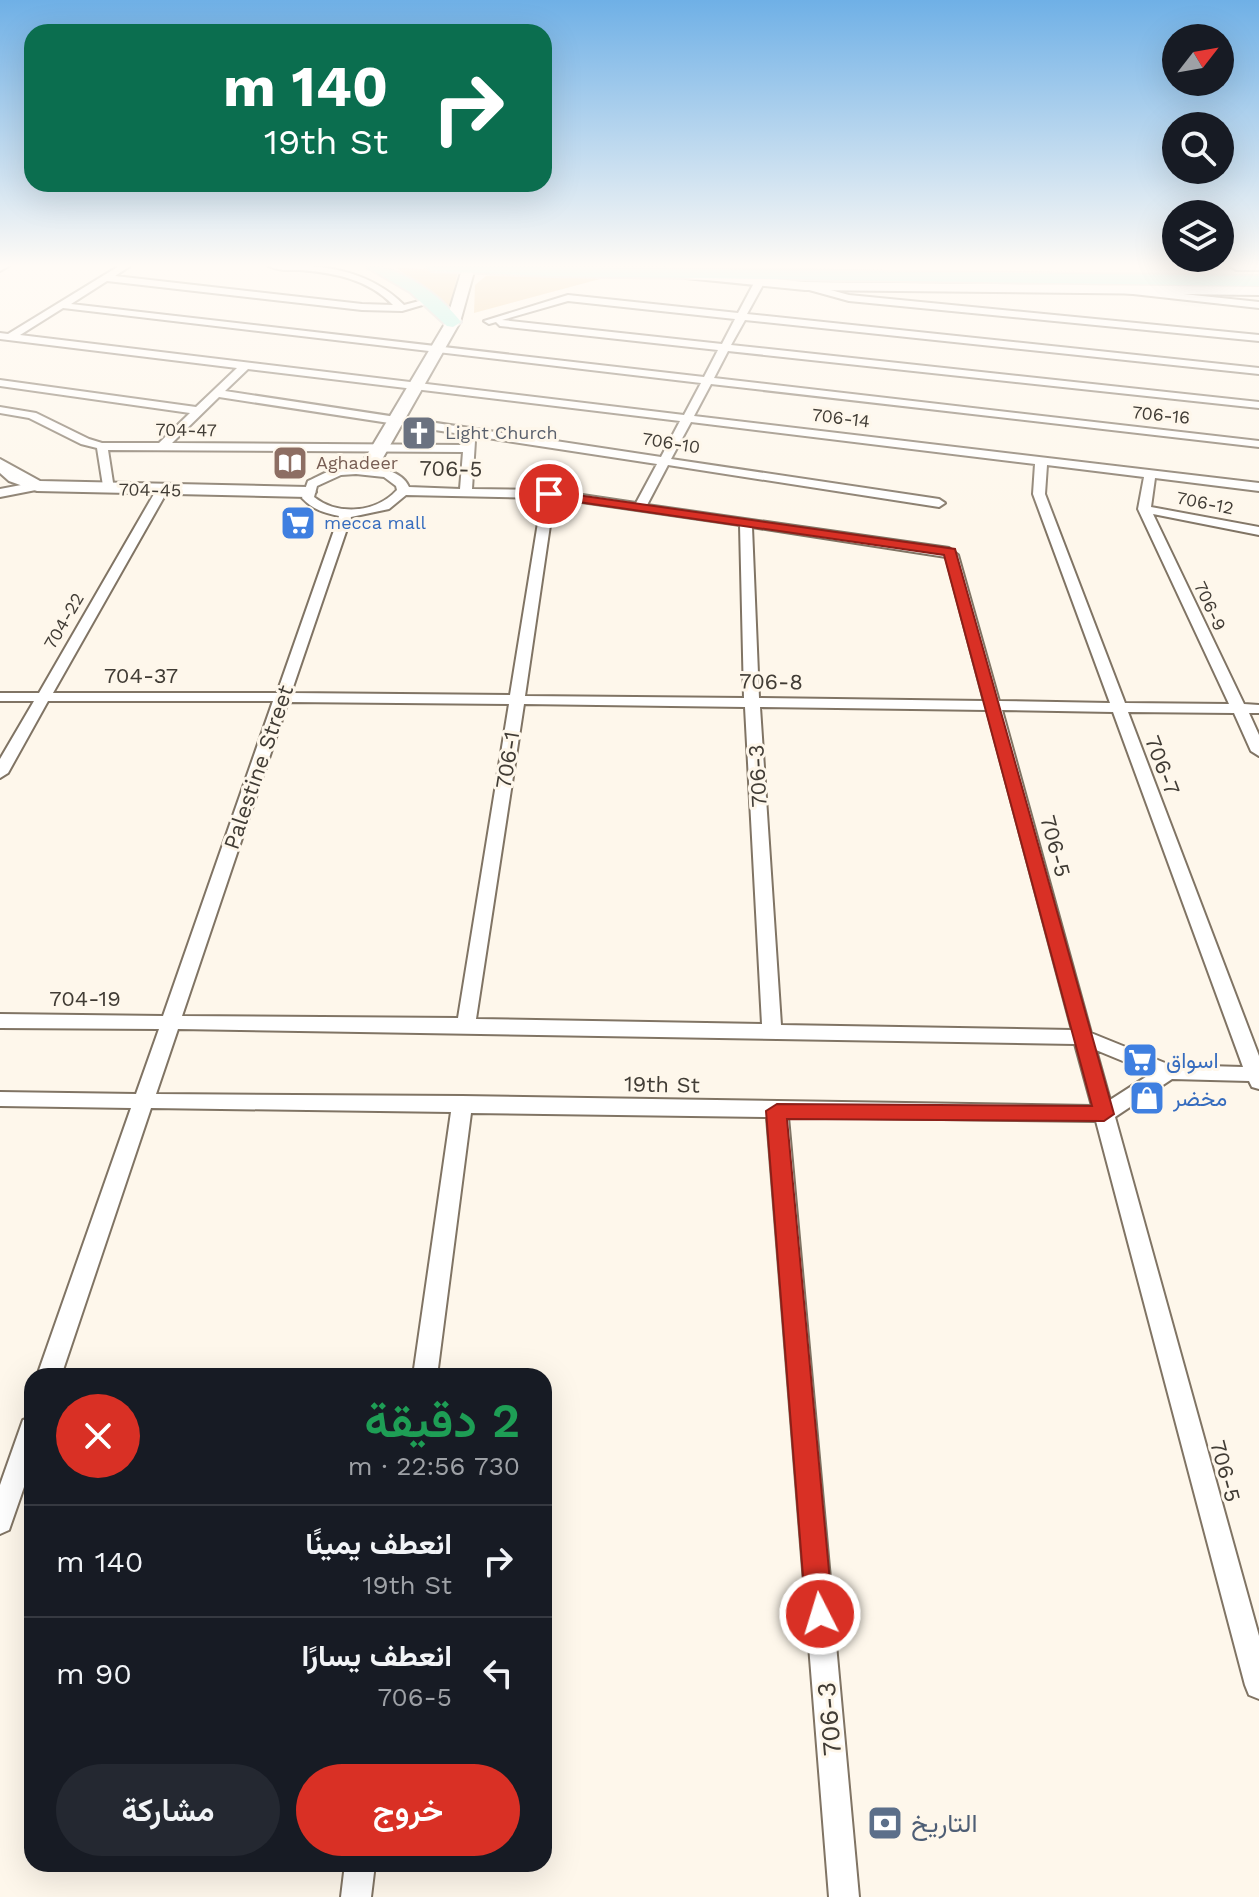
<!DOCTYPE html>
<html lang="ar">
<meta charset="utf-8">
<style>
:root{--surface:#171b24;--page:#242831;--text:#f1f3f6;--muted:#9ea1a6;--line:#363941;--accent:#d93025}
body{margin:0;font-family:"Work Sans",Vazirmatn,sans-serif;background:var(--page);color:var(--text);direction:rtl;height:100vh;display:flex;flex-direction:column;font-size:30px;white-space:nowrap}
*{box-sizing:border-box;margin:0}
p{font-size:26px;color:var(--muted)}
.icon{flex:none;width:44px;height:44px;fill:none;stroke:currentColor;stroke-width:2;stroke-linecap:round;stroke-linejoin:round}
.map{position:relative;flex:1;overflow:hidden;direction:ltr}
.drawer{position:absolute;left:24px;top:1368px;width:528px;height:504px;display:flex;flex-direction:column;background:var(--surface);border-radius:24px;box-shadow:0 8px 32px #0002;direction:rtl}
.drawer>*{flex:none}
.guide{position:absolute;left:24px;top:24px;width:528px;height:168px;border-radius:24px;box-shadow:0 8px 32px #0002;direction:rtl;background:#0b6e4f;color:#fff;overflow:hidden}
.needle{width:52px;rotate:59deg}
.tools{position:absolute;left:1162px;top:24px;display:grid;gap:16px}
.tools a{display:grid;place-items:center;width:72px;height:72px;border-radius:50%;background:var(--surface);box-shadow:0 8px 32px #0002;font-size:40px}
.pin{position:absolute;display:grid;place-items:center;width:68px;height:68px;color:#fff;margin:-34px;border:4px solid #fff;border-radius:50%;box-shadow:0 2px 8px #0007}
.me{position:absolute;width:88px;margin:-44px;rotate:355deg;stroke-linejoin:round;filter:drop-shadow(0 0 6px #0008)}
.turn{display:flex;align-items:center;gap:28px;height:168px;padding:0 32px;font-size:36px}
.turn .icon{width:104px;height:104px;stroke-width:2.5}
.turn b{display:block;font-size:56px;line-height:68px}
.round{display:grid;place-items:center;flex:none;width:84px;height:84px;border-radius:42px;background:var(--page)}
.head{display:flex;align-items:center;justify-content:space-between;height:136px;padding:0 32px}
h1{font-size:48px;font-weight:600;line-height:60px;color:#1e9e55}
.primary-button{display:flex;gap:16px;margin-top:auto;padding:16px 32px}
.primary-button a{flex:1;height:92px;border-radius:48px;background:var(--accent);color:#fff;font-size:32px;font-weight:600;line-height:92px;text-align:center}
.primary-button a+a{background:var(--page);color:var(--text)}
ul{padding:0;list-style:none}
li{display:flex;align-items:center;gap:24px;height:112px;padding:0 32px;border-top:2px solid var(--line)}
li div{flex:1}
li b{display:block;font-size:30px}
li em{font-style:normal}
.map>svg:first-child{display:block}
</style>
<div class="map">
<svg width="1259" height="1897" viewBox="0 0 1259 1897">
<rect width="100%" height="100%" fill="#fef7eb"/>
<path fill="#f0d1a2" d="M395 267 458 272 450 307Z
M486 276 587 277 600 279 474 313 475 285Z"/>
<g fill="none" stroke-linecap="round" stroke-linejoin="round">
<defs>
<path id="street" d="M119 266H130L115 276 362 304 393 305C368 279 335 273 300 270 290 270 278 271 269 266 318 263 368 269 404 305L431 298 436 301 402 311 362 310 107 281 71 304 704 377 718 350 500 326 496 322 489 324 484 321 568 295 738 313 754 283 759 280 764 283 747 314 1259 368V374L745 320 731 345 1259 402V408L728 351 714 378 1259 441V447L711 384 694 416 1259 483V491L1155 478 1151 507 1259 527V535L1153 514 1244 704 1259 705V713H1249L1259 735V756L1251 751 1234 713 1128 712 1259 1056V1089L1252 1087 1249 1081 1172 1079 1115 1117 1259 1636V1699L1249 1695 1245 1685 1096 1121 788 1117 859 1897H829L767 1117 471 1113 437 1376H413L451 1112 151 1108 61 1376H37L131 1108 0 1106V1092L136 1094 159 1029 0 1028V1014L163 1016 273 701H48L8 773 0 778V759L34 701H0V693H39L158 487 168 490 53 693H277L339 516C324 513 312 509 302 498L308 481C317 477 327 471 338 468 358 464 400 465 409 487L460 489 463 452 108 450 114 489 104 492 97 448 81 444 29 418 0 413V407L36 413 89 439 102 443H159L190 413 0 386V380L196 407 237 368 0 339V333L8 334ZM568 301 735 319 722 344 502 320ZM63 308 701 383 684 415 20 335ZM248 369 680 421 661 457 225 391ZM219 397 657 464 636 503 549 490 472 489 475 441 469 438 465 439 463 445 172 443ZM691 422 1035 464 1033 494 1110 703 999 701 958 555 949 548 647 505 668 465 939 507 945 503 939 499 671 459ZM1047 465 1144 477 1138 509 1229 704 1125 703 1045 494ZM356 474 384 477 396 486 397 490C376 513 338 516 314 497L317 486 341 475ZM406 495 542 498 510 695 291 693 351 517 389 509ZM554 498 740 525 744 698 525 696ZM752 527 946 557 984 701 759 698ZM288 702 509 704 458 1018 182 1016ZM524 704 745 707 762 1024 476 1019ZM760 707 987 710 1072 1030 781 1025ZM1002 710 1113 712 1243 1067 1170 1065 1091 1033ZM178 1029 1075 1044 1092 1106 462 1096 156 1094ZM1096 1050 1152 1073 1110 1100Z
M805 283 849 295 1259 335V341L849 301 802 288 800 286Z
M1127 288 1259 302V308L1124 293V289Z
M37 482 43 486 41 489 0 497V489Z
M32 1417V1464L9 1530 0 1534V1485L23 1420Z
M345 1864H375L371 1897H341Z"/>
<path id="secondary" d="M0 266H9L0 271Z
M463 266 475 268 460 322 376 470 373 474H361L358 470 446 322Z
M1230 266H1259V270H1236Z
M691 271 805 282 1259 287V295L805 290 686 278V272Z
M0 459 40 481 307 487 316 492 307 497 37 491 9 481 0 473Z"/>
<path id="primary" d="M365 266C401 266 439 294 461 322L453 327 447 326 410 292Z
M425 266 1259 276V286L552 276 432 271Z"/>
</defs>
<use href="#street" stroke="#807464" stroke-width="4"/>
<use href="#secondary" stroke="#807464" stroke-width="4"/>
<use href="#primary" stroke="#d9d8d7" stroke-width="4"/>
<use href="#street" fill="#fff" fill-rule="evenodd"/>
<use href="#secondary" fill="#fff" fill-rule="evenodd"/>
<use href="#primary" fill="#a9f5ea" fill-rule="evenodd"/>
</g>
<linearGradient id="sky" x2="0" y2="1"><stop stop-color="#6fb0e6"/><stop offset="0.5" stop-color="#fffbf6"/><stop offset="1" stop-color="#fffbf6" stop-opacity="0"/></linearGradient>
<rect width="1259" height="531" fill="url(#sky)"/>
<path fill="#d93025" stroke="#8d1f18" stroke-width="2" d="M549 491 955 549 1114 1114 1104 1121 787 1119 833 1614 829 1623 820 1627 810 1623 806 1614 766 1111 777 1104 1092 1106 944 555 544 497 543 494Z"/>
<defs>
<symbol id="church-square" viewBox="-11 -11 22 22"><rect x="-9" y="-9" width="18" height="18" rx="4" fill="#6b7280" stroke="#fef7eb"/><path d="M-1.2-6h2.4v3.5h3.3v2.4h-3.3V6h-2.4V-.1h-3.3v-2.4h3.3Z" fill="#fff"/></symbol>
<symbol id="library-square" viewBox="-11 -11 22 22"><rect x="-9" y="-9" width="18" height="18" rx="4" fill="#8d6e63" stroke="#fef7eb"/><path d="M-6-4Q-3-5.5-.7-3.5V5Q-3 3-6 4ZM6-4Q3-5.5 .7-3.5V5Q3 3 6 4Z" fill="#fff"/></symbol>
<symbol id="supermarket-square" viewBox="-11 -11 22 22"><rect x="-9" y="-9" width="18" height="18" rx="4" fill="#3f7fe0" stroke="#fef7eb"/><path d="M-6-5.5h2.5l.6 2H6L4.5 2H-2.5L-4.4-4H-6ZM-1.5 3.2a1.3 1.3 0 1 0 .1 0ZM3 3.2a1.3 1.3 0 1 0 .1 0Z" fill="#fff"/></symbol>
<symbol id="shop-square" viewBox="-11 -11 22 22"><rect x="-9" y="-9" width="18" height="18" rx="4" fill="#3f7fe0" stroke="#fef7eb"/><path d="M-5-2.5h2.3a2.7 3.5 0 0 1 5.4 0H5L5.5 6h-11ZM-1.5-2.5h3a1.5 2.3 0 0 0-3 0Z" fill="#fff"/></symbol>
<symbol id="bank-square" viewBox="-11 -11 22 22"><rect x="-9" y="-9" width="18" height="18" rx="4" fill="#5c6f8a" stroke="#fef7eb"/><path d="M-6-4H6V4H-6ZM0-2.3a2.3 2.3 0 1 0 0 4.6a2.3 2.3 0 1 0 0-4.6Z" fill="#fff"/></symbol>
</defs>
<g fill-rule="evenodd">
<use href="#church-square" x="399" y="413" width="40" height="40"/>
<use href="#library-square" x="270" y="443" width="40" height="40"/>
<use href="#supermarket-square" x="278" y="503" width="40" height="40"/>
<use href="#supermarket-square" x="1120" y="1040" width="40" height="40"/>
<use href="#shop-square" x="1127" y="1078" width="40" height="40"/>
<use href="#bank-square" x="865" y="1803" width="40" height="40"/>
</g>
<g text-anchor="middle" stroke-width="6" stroke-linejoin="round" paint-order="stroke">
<g font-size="18" fill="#413c35" stroke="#fef7eb">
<text transform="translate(1161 415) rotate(6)" y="6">706-16</text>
<text transform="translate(841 418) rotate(7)" y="6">706-14</text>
<text transform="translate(186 430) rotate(1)" y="6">704-47</text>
<text transform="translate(671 443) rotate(9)" y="6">706-10</text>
<text transform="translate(150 490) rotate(1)" y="6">704-45</text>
<text transform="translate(1205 503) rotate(11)" y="6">706-12</text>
<text transform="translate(1210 606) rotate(65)" y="6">706-9</text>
<text transform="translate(64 621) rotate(-60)" y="6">704-22</text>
</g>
<g font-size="18" fill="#5b616d" stroke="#fef7eb" text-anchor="start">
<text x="445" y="439">Light Church</text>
</g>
<g font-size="18" fill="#785e54" stroke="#fef7eb" text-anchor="start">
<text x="316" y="469">Aghadeer</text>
</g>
<g font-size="18" fill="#366cbe" stroke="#fef7eb" text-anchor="start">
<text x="324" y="529">mecca mall</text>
</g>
<g font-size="22" fill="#413c35" stroke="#fef7eb">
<text transform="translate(451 468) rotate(1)" y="8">706-5</text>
<text x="141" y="683">704-37</text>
<text transform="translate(771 681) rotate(1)" y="8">706-8</text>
<text transform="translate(507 760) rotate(-81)" y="8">706-1</text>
<text transform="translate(1163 765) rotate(69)" y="8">706-7</text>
<text transform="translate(258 767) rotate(-71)" y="8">Palestine Street</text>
<text transform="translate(757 776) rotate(-93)" y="8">706-3</text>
<text transform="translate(1056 846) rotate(75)" y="8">706-5</text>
<text x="85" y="1006">704-19</text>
<text transform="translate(662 1084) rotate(1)" y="8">19th St</text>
<text transform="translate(1226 1471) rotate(75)" y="8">706-5</text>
</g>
<g font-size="22" fill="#366cbe" stroke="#fef7eb" text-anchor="start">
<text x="1166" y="1068">اسواق</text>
<text x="1173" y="1106">مخضر</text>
</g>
<g font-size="26" fill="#413c35" stroke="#fef7eb">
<text transform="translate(829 1719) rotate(-95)" y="9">706-3</text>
</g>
<g font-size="26" fill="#4e5e75" stroke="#fef7eb" text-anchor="start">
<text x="911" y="1832">التاريخ</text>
</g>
</g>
</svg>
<div class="tools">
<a><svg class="needle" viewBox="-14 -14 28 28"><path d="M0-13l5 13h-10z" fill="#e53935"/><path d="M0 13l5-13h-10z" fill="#9ea1a6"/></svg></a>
<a><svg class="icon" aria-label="search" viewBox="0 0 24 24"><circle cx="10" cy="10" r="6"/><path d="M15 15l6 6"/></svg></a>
<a><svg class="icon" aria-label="layers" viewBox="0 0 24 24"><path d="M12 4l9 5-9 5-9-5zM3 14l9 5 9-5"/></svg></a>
</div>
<div class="pin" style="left:549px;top:494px;background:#d93025"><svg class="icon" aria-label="arrive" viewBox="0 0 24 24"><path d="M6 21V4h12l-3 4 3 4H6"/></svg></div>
<svg class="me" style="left:820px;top:1614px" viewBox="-20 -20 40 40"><circle r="17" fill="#d93025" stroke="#fff" stroke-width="3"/><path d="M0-11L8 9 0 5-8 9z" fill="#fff"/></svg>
<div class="guide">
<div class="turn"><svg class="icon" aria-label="right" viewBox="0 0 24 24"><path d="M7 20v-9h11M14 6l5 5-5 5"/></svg><div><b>140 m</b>19th St</div></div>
</div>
<section class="drawer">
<div class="head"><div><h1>2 دقيقة</h1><p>730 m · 22:56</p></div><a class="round" style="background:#d93025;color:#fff"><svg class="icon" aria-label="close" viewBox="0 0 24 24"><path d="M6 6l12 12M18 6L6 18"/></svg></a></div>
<ul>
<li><svg class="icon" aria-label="right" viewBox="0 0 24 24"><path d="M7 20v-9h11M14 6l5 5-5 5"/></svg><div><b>انعطف يمينًا</b><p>19th St</p></div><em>140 m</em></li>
<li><svg class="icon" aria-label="left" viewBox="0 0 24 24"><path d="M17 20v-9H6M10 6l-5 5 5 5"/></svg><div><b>انعطف يسارًا</b><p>706-5</p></div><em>90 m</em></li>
</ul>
<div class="primary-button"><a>خروج</a><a>مشاركة</a></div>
</section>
</div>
